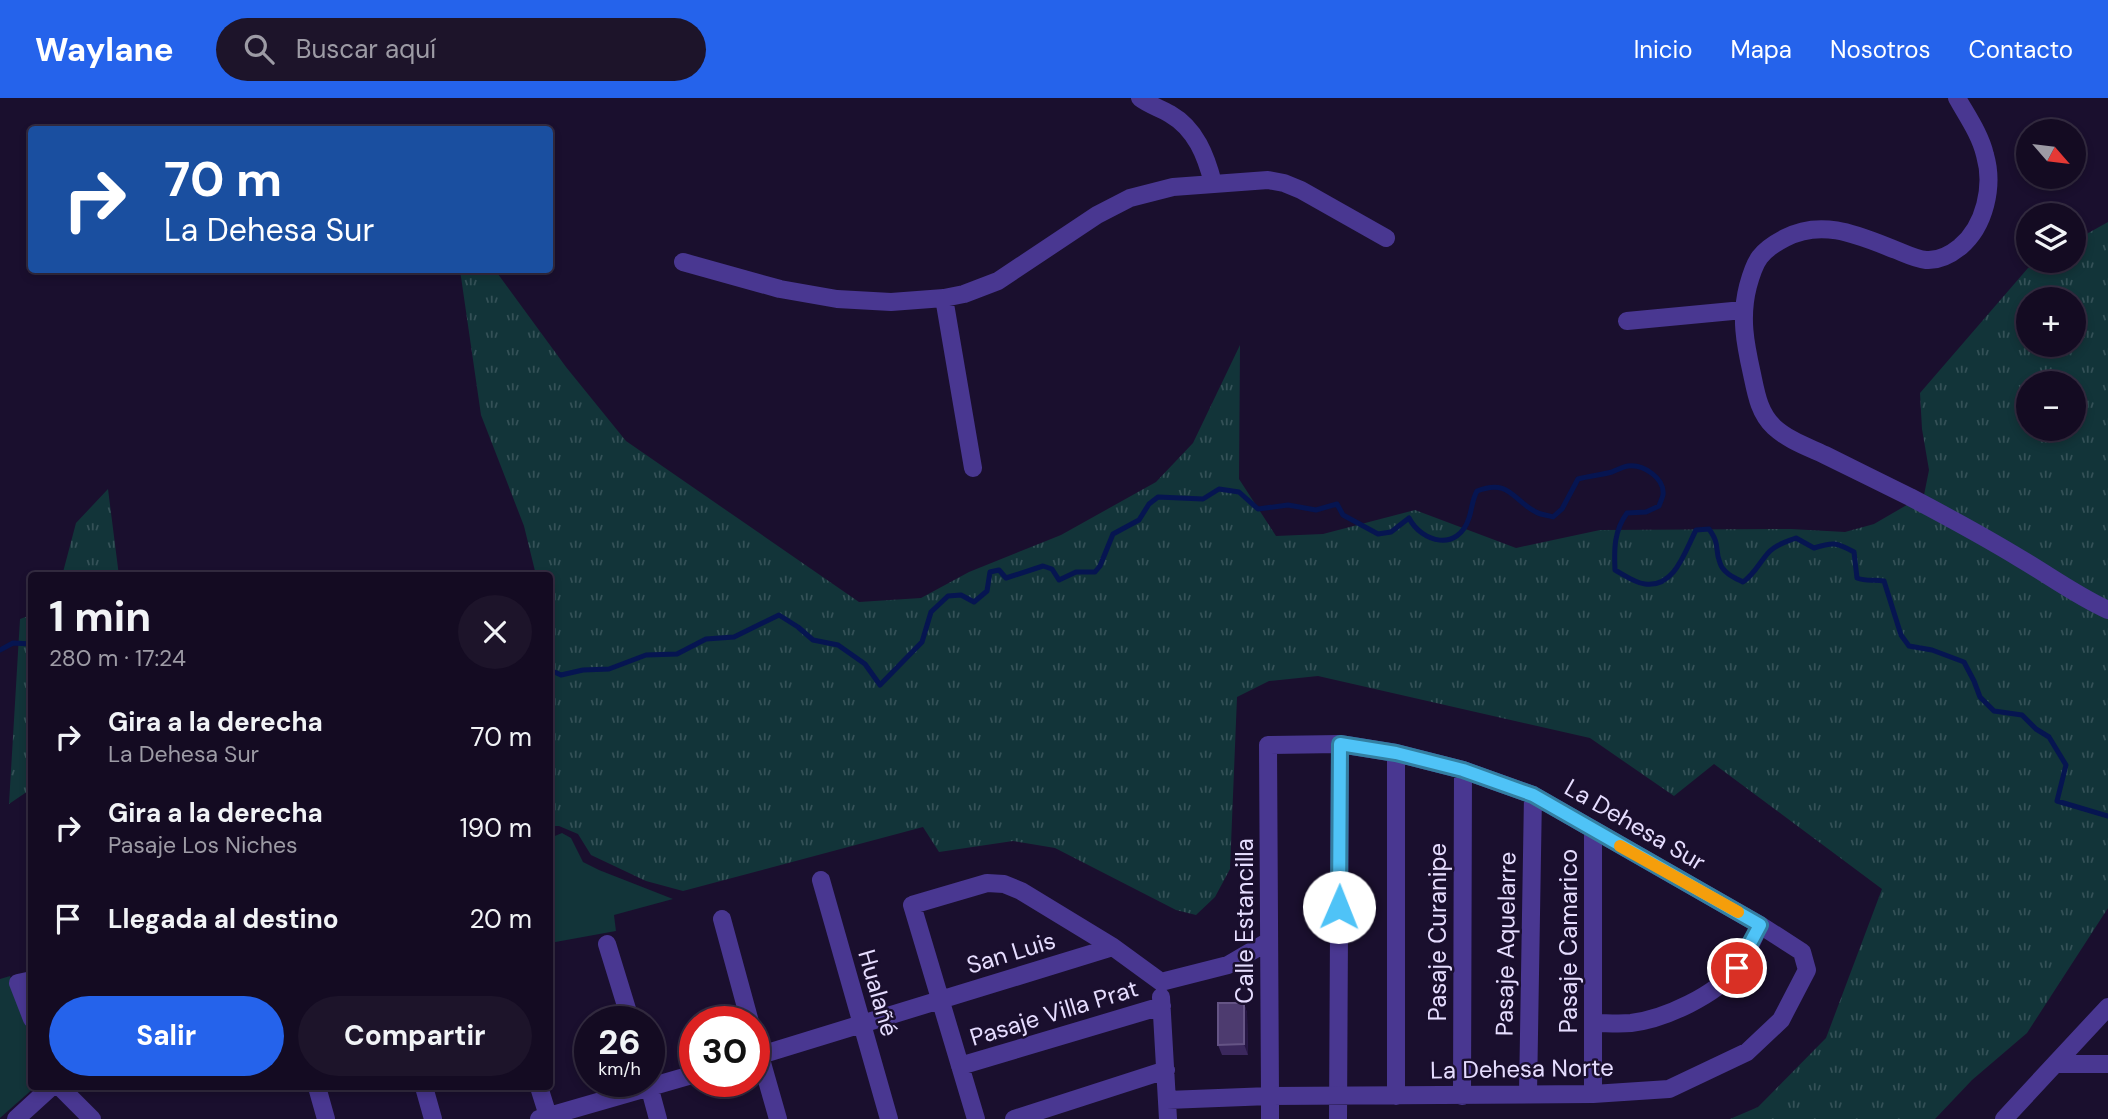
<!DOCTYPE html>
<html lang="es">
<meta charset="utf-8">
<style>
:root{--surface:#140b22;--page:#1d142a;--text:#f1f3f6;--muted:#9d9ba5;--line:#332b40;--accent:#2563eb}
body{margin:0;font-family:"DM Sans",sans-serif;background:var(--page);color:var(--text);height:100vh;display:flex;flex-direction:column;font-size:26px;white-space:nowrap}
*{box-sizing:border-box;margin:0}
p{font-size:23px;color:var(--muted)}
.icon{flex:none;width:38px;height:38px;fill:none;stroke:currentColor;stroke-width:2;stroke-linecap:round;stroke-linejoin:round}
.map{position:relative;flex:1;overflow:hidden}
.details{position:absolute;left:28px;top:474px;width:525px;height:518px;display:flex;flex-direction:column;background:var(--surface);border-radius:7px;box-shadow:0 4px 10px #0003,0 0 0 2px var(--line)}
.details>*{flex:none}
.hud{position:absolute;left:28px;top:28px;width:525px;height:147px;border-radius:7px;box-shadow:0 4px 10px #0003,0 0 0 2px var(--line);background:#1a4fa0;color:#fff;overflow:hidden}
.needle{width:46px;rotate:118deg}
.controls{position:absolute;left:2016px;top:21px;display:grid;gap:14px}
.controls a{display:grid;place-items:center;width:70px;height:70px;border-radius:50%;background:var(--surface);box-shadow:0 4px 10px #0003,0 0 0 2px var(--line);font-size:35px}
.speed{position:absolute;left:574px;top:908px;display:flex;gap:14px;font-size:35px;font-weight:700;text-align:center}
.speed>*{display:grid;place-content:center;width:91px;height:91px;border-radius:50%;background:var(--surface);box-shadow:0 4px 10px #0003,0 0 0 2px var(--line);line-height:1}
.speed small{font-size:18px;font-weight:400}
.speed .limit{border:10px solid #d22;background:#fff;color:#111}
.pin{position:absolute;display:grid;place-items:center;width:60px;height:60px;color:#fff;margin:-30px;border:4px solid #fff;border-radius:50%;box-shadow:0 2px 7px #0007}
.me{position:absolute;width:77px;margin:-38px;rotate:1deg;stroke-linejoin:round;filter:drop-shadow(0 0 5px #0008)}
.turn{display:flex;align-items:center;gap:24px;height:147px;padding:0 21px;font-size:32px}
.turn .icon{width:91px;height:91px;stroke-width:2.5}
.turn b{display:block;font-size:49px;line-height:60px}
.round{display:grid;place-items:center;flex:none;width:74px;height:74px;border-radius:37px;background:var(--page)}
.head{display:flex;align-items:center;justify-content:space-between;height:119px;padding:0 21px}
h1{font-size:42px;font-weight:700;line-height:52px}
.action{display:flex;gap:14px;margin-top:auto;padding:14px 21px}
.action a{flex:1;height:80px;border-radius:42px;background:var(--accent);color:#fff;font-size:28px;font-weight:700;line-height:80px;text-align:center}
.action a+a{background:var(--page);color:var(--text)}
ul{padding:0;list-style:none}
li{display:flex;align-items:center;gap:21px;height:91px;padding:0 21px}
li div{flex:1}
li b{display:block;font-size:26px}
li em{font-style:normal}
header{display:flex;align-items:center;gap:42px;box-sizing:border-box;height:98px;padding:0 35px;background:var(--accent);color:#fff}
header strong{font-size:33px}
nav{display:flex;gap:38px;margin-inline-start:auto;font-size:24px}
.search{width:490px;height:63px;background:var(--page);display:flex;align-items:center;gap:18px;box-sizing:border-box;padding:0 24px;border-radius:38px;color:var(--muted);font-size:26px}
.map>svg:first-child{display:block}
</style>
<header>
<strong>Waylane</strong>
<div class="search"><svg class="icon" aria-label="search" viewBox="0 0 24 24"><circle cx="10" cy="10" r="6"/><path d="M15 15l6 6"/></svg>Buscar aquí</div>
<nav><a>Inicio</a><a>Mapa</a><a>Nosotros</a><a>Contacto</a></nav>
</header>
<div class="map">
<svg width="2108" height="1021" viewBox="0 0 2108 1021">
<defs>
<pattern id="grass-tufts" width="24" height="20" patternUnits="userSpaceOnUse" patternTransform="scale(1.75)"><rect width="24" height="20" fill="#123439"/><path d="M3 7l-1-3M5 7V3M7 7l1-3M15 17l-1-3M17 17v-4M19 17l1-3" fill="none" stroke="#345157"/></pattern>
</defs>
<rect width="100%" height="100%" fill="#1a0f2e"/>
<path fill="url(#grass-tufts)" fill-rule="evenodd" d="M2108 124V810L2027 935 1972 982 1935 1021H1730L1758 1009 1826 940 1882 791 1714 666 1674 698 1590 640 1318 578 1269 583 1237 599 1230 771 1215 799 1196 817 1176 812 1055 750 1013 743 939 754 923 729 683 793 646 783 591 757 578 736 559 728H550V478H534L535 473 524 428 481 317 460 172H495L566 269 626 343 859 504 921 500 969 474 1061 437 1156 384 1193 345 1240 247 1239 381 1276 438 1323 436 1415 412 1516 450 1600 432 1791 431 1845 434 1874 426 1924 397 1929 372 1922 331 1920 295 2028 170 2040 163H2074V143ZM2028 201H2074V247H2028ZM2028 285H2074V331H2028Z
M108 391 119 478H62L76 425Z
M31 517V691L9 706 20 521Z"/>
<path fill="#123439" d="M562 735 571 740 583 764 599 772 673 801 614 817 616 833 550 845V740Z
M10 878 31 938 32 989H35L0 1020V881Z"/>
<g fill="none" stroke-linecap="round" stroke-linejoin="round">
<path stroke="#061551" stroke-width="5" d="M0 552 13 545 32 546
M550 572 561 577 583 572 609 571 646 557 677 556 706 541 734 539 779 517 798 529 813 542 838 547 865 566 880 587 922 544 931 514 948 498 961 497 974 504 987 493 990 474 999 472 1006 480 1043 468 1052 471 1059 482 1076 474H1095L1100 468 1113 436 1139 422 1149 406 1158 399 1203 401 1219 391 1239 394 1258 411 1288 407 1316 412 1337 406 1343 417 1378 436 1391 434 1409 420C1422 445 1458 454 1469 420 1472 411 1472 402 1477 393 1510 380 1513 403 1536 414 1541 417 1547 417 1553 419L1562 411 1578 381C1589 378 1601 377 1612 374 1617 372 1622 369 1628 368 1643 366 1665 380 1663 397 1662 401 1660 405 1659 408L1646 414 1627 415C1614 433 1614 451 1615 472 1624 477 1635 485 1645 486 1675 490 1685 453 1696 432L1709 431C1721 448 1714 450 1720 465 1723 475 1735 480 1743 484 1755 476 1760 463 1770 453 1777 446 1786 444 1796 440L1814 450C1833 444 1836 444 1854 454L1857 480C1867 484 1874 481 1884 483L1901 537 1909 548 1932 552 1964 564 1974 583 1980 599 1994 613 2022 617 2036 631 2049 639 2066 667 2057 703 2108 718"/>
<path stroke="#493791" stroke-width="18" d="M1140 0C1149 7 1160 10 1170 16 1196 31 1206 58 1213 85
M1957 0C1967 18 1980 36 1985 57 1994 88 1985 128 1960 149 1950 157 1939 163 1926 162 1916 161 1906 156 1896 152 1860 138 1823 120 1785 140 1760 153 1755 162 1748 188 1740 219 1745 245 1752 276 1756 295 1759 315 1774 329 1788 342 1808 349 1825 357 1853 371 1882 385 1910 399 1948 419 1985 439 2021 461 2050 478 2077 498 2108 512
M683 164 780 191 837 201 891 204 944 200 964 196 998 183 1097 117 1130 100 1173 89 1268 82 1284 85 1301 92 1386 140
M944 200 973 370
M1627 223 1743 212
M1396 655V998
M1593 732V996
M821 782 889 1021
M722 821 750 924
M607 846 631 924
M32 882 18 885 32 921
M1161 899 1168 1021
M1593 925C1606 925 1619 926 1631 925 1665 921 1716 897 1737 870 1746 858 1753 841 1760 827
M754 937 778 1021
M754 959 1113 849 1161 884 1228 867 1269 843
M2057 966H2108
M960 968 1162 908
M648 984 658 1021
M60 989 92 1021
M317 989 326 1021
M424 989 433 1021
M539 989 549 1021
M1528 996 1533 697
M1462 998 1463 672
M1167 1002 1270 998 1593 996 1669 991 1747 954 1781 922 1807 872 1802 854 1760 827 1533 697 1463 672 1396 655 1340 646 1268 647 1270 998V1021
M16 1021 51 989
M539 1021 695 976
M976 1021 912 807 987 785 1004 786 1021 793 1113 849
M1014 1021 1166 972
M1338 1021 1340 646
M2004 1021 2108 909"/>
</g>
<path fill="#3b285d" d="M1244 905 1247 915 1248 957H1222L1218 947Z"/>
<path fill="#261643" d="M1244 905 1247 915 1248 957 1244 946Z"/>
<path fill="#4d3b6f" stroke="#655485" stroke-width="2" d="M1218 905H1244V946L1218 947Z"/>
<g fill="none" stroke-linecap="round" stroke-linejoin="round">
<defs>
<path id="route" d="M1339 809 1340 646 1396 655 1463 672 1533 697 1760 827 1737 870"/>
</defs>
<use href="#route" stroke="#337fa1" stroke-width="18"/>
<use href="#route" stroke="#4fc3f7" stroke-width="12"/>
<path stroke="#f59e0b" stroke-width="12" d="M1620 748 1738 814"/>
</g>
<g text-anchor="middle" stroke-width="5" stroke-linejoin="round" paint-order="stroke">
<g font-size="24" fill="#e6ddff" stroke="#1a0f2e">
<text transform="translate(1635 727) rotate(30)" y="8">La Dehesa Sur</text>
<text transform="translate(1245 823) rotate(-90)" y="8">Calle Estancilla</text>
<text transform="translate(1438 834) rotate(-90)" y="8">Pasaje Curanipe</text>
<text transform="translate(1569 843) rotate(-90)" y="8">Pasaje Camarico</text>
<text transform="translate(1506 846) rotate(-89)" y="8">Pasaje Aquelarre</text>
<text transform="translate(1011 855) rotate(-17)" y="8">San Luis</text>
<text transform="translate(878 895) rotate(74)" y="8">Hualañé</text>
<text transform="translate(1054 915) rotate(-17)" y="8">Pasaje Villa Prat</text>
<text transform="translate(1522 971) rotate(-1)" y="8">La Dehesa Norte</text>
</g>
</g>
</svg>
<div class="controls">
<a><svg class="needle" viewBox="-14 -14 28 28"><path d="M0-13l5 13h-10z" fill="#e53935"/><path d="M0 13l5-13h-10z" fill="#9d9ba5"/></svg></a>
<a><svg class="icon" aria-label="layers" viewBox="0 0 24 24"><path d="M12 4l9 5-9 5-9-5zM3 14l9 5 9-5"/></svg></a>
<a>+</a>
<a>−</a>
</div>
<div class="speed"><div>26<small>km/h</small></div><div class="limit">30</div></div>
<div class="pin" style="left:1737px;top:870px;background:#d93025"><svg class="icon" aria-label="arrive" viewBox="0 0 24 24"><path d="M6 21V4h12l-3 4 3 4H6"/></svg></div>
<svg class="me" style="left:1339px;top:809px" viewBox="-20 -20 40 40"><circle r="19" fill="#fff"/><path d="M0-13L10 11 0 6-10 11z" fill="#4fc3f7"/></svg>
<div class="hud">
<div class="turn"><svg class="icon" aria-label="right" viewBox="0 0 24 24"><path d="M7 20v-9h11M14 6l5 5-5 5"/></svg><div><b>70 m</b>La Dehesa Sur</div></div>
</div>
<section class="details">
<div class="head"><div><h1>1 min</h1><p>280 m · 17:24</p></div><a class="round"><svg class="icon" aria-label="close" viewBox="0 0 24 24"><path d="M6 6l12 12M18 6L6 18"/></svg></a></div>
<ul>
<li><svg class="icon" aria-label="right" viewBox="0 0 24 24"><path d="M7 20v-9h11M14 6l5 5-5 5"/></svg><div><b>Gira a la derecha</b><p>La Dehesa Sur</p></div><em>70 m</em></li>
<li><svg class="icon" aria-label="right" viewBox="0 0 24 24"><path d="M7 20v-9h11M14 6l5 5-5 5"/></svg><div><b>Gira a la derecha</b><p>Pasaje Los Niches</p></div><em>190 m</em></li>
<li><svg class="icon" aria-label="arrive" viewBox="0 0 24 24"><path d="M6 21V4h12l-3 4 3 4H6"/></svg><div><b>Llegada al destino</b></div><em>20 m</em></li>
</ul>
<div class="action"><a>Salir</a><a>Compartir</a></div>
</section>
</div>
